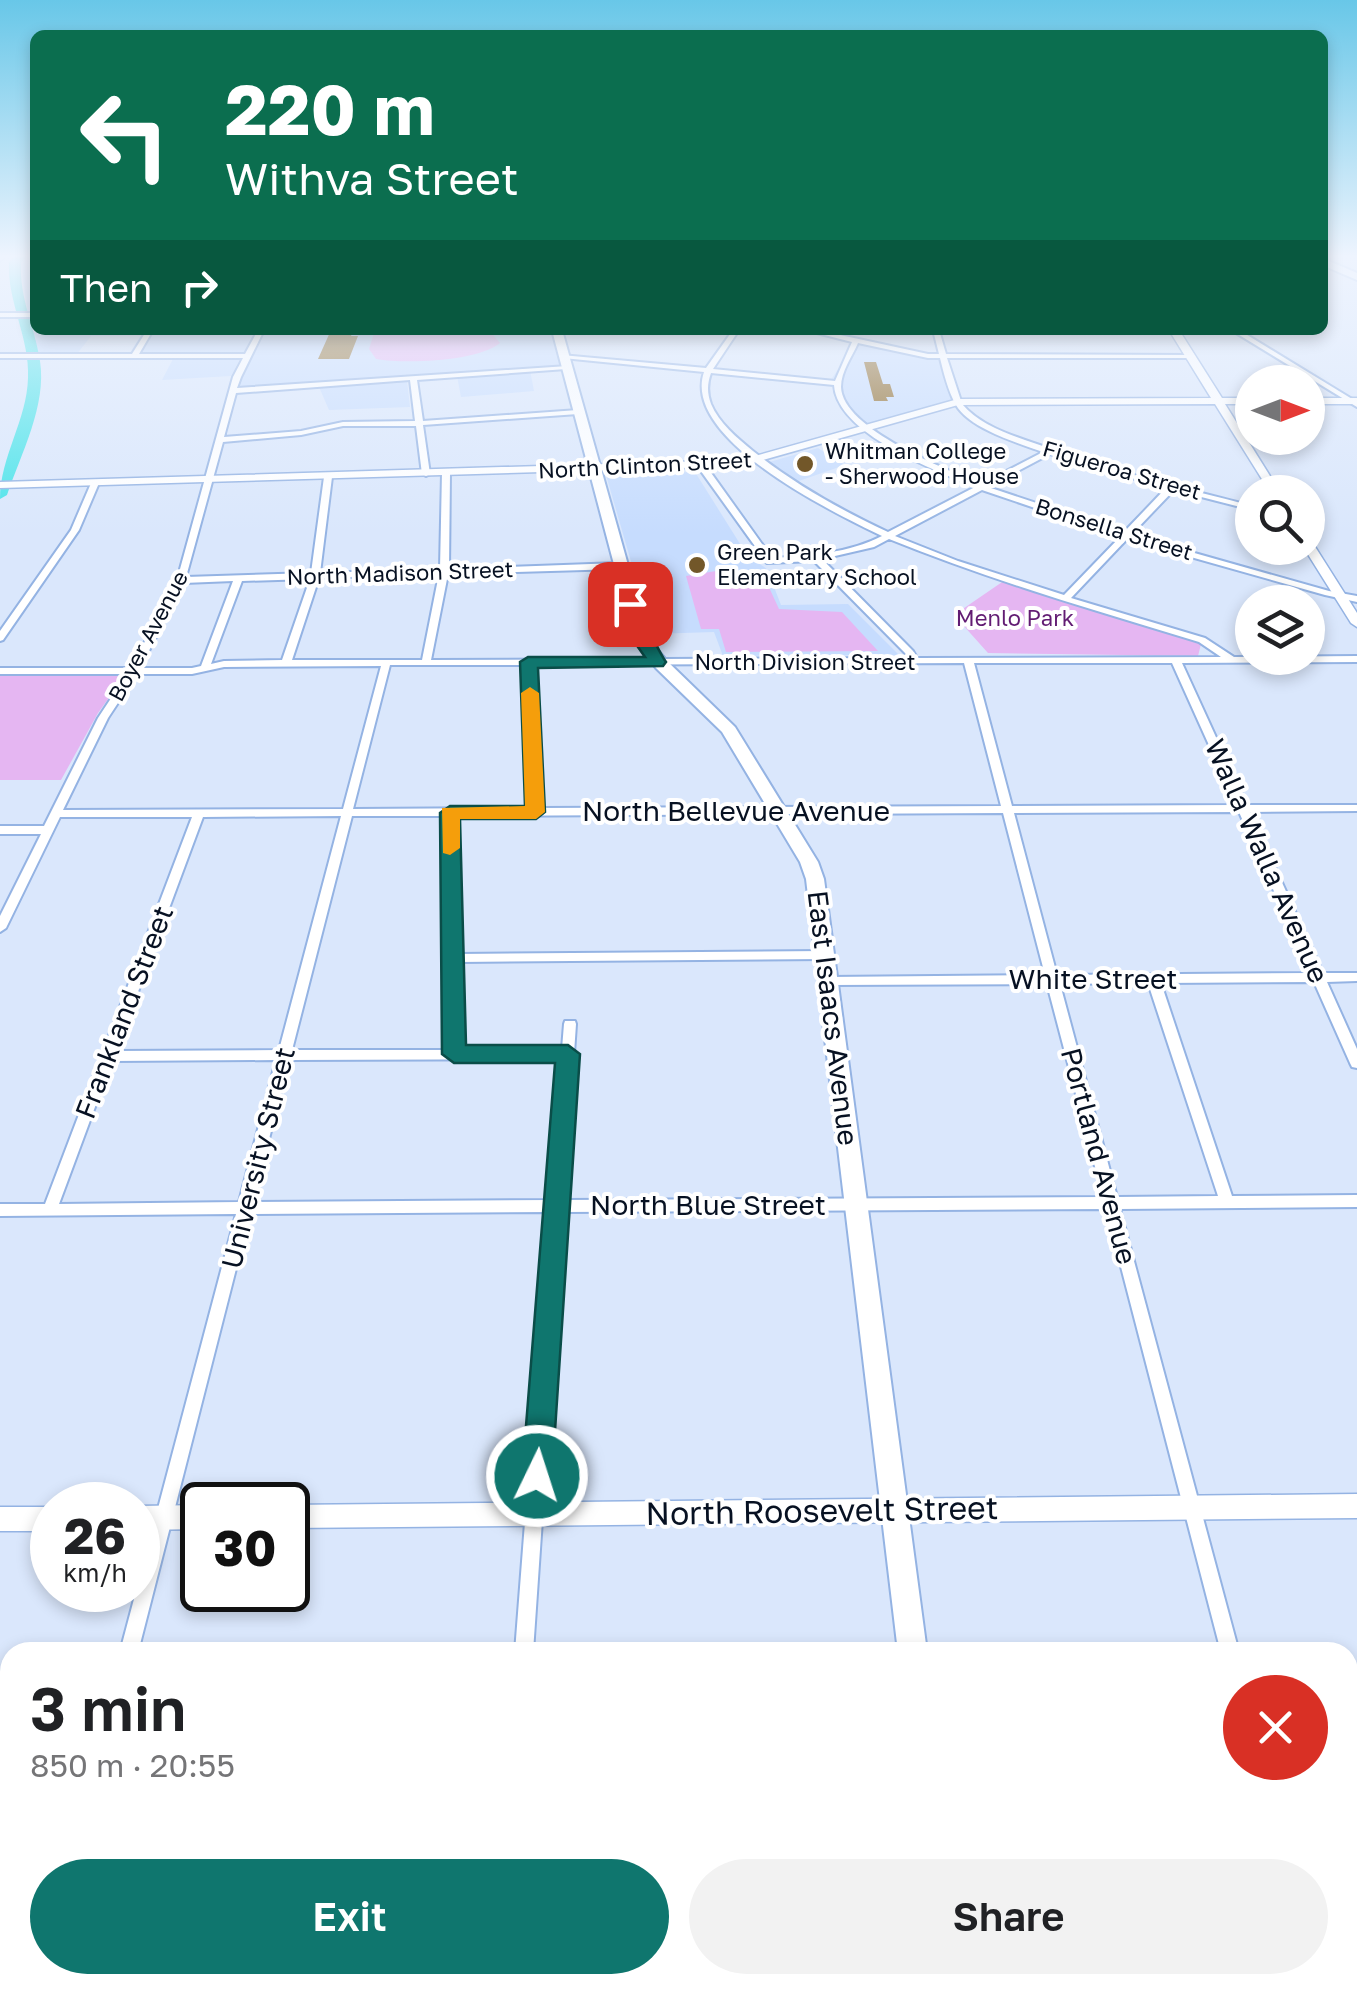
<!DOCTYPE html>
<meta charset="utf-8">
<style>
:root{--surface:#fff;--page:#f2f2f2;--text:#202124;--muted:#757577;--accent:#0f766e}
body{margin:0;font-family:"Golos Text",sans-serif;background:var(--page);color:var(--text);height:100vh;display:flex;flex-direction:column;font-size:38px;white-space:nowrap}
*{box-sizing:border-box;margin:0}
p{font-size:32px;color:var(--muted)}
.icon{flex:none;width:55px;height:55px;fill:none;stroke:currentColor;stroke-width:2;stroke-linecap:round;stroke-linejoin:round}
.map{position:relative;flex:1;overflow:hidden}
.panel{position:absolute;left:0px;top:1642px;width:1358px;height:352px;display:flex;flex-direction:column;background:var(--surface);border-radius:30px 30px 0 0;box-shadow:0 5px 15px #0003}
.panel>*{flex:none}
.hud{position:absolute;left:30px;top:30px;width:1298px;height:305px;border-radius:15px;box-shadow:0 5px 15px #0003;background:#0b6e4f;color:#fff;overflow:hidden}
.needle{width:65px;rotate:90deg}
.buttons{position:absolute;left:1235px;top:365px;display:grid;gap:20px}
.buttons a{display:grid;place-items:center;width:90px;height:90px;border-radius:50%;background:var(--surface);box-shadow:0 5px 15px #0003;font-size:50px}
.speed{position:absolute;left:30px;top:1482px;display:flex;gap:20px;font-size:50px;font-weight:700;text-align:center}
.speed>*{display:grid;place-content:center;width:130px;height:130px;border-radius:50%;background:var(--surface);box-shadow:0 5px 15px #0003;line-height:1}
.speed small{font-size:25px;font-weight:400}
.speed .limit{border:5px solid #111;border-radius:15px;background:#fff;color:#111}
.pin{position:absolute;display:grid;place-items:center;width:85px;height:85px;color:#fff;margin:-42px;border-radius:20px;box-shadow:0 5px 15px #0006}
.me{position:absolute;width:110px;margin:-55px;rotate:4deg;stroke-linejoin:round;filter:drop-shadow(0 0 8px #0008)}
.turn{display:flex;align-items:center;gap:35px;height:210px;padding:0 30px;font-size:45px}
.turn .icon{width:130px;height:130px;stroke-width:2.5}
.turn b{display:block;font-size:70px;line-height:85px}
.then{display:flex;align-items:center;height:95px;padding:0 30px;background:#0003;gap:20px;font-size:38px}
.round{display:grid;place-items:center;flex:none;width:105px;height:105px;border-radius:52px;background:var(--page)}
.head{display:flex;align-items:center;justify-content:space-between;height:170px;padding:0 30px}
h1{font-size:60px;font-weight:600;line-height:75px}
.primary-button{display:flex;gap:20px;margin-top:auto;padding:20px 30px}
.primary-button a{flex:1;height:115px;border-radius:60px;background:var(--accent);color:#fff;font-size:40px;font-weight:600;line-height:115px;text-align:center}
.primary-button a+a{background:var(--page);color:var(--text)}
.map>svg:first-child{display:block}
</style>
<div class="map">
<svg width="1357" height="1993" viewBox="0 0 1357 1993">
<rect width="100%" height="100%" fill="#dae7fc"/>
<path fill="#c6dcfe" d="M31 255H35V330H556L560 366 233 389 247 356 129 354 141 335 91 336 77 354H33L21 263Z
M855 344 941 359 954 401 866 428 830 381Z
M174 357H241L231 376 162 380Z
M530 370 534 391 461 397 457 376Z
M407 381 410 407 329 410 319 387Z
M818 448 845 465 793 483 766 463Z
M695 472 747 555 767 569 781 605 848 604 899 655 723 656 714 632 652 634 606 475Z"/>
<path fill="#e5b6f2" d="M375 330H489L500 343C476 362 405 364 376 359L369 349Z
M734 568 740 573 761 570 779 609 842 612 878 651 726 652 719 629H701L686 576Z
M1008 578 1202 640 1198 656 988 653 954 615Z
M126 674 98 713 61 780H0V676Z"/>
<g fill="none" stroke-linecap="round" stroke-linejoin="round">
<path fill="#48e3e9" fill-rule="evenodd" d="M16 255H27L21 263C19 298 35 327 40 361 47 405 21 454 7 495L0 499C0 457 27 420 28 378 30 338 7 302 9 262Z"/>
</g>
<path fill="#896421" d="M331 330H354L351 336H358L349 359H318Z
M864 362H876L883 384H890L894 397H886L888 401H874Z"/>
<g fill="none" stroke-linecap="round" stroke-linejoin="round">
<defs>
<path id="street" d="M0 313H35V317H0Z
M147 330H153L139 354H245L258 330H264L241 377 237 388 568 366V368L566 369 417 380 423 421 578 410 582 412 578 414 423 425 430 474 426 476 422 474 416 426H343L301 435 223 442 186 577 311 573 324 477 328 475 332 477 320 573 440 569 442 473 446 471 450 473 449 569 619 563 623 566 619 569 448 574 431 660 907 658 906 654 814 561 767 563 698 467V463H704L772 558C809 556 849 553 882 536 834 513 681 439 704 372L563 358 560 356 561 355 706 368 733 330H739L713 369 835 381 852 342 805 330H817L928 354H939L933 330H939L946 354 1193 355V357L1191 358H947L962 404C983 429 1021 438 1051 449 1117 473 1185 488 1252 506V510L1174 490 1131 535 1329 591 1357 596V602L1325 595 1127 539 1071 598 1205 638 1234 657 1357 656V662L1182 663 1247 805H1357V811L1250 812 1323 973H1357V981L1327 982 1357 1049V1068L1352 1067 1350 1063 1314 982 1161 983 1232 1196 1357 1195V1207L1120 1209 1239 1652H1221L1106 1209 563 1212 533 1652H515L549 1212 250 1214 138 1652H120L236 1214 0 1216V1204H45L192 817H60L6 928 0 932V916L41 834H0V826H44L98 718 127 674H0V668H131L177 580 233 377 243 358H0V354H132ZM858 343 928 358H940C944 374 948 391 956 405 970 429 1018 443 1043 452L981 484C948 470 842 429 841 387 841 371 852 357 858 343ZM711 373 834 385C837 434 935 470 975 487L888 532C839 509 796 485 753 451 737 438 719 423 711 404 707 393 707 384 711 373ZM410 380 415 421 343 422 301 431 224 437 236 393ZM1050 454 1166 488 1124 532 988 487ZM982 490 1120 537 1064 595 958 561 895 536ZM889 539C990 580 1094 610 1199 642L1221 657 917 658 913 651 822 559 874 547ZM439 574 422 660H292L319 578ZM310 579 282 660 224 661 211 664 242 581ZM233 581 201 666 192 668H140L184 583ZM964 663 1001 806 541 808 533 665ZM974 663H1172L1236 805 1012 806ZM390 665H523L530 808 353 809ZM381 666 343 809 63 810 108 718 137 674H192L224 667ZM1239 812 1310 973 1057 975 1014 813ZM1003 813 1045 975 828 977 822 981 828 985 1047 984 1103 1197 564 1200 576 1024 575 1021H565L564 1024 562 1049 460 1050 459 962 825 959 831 955 825 951 458 954 456 816ZM341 816 279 1050 116 1051 203 817ZM352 816H445L447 1050H292ZM1148 983 1218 1196 1117 1197 1060 984ZM561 1059 550 1200 253 1202 289 1060ZM276 1060 239 1202 59 1204 112 1061Z
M1231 330H1239L1357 402V407Z
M92 481 99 483 79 530 3 640 0 641V631L71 530Z
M32 1985H54L51 1993H29Z
M490 1985H512L511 1993H489Z
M1307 1985H1329L1331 1993H1309Z"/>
<path id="secondary" d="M0 255H7L0 261Z
M1169 330H1179L1222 398H1252V404H1225L1280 492H1270L1215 404 958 405 742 466 0 488V482L741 460 958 399 1211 398Z
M1308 398H1357V404H1308Z
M1308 541 1314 545 1357 613V627L1351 623 1304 548H1308Z
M1357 1494V1518L288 1528 286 1505Z
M202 1505V1529L138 1530V1506Z
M0 1507H52V1531H0Z"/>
<path id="primary" d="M552 330H562L649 640 667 661 735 727 818 862 824 879 927 1652H898L806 879 800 862 722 732 656 668 634 640Z
M938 1985H972L973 1993H939Z"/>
<path id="highway" d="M1322 258 1357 273V280L1322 265Z"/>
</defs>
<use href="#street" stroke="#94b3e3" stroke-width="4"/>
<use href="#secondary" stroke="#94b3e3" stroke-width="3"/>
<use href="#primary" stroke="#94b3e3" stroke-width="4"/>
<use href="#highway" stroke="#94b3e3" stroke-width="4"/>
<use href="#street" fill="#fff" fill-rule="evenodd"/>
<use href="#secondary" fill="#fff" fill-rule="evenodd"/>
<use href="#primary" fill="#fff" fill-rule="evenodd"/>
<use href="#highway" fill="#fff" fill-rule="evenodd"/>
</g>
<linearGradient id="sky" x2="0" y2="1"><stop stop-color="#68c7e8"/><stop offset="0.48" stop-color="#eef4fe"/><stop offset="1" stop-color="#eef4fe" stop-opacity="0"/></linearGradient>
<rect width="1357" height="534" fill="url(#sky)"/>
<path fill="#0f766e" stroke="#0a4d48" stroke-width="2.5" d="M630 600C640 605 655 647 666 662L663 666 538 668 545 812 536 819H460L466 1045H568L580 1054 552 1476 548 1486 537 1490 527 1486 522 1476 555 1063H454L442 1054 440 813 450 806H525L520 662 528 657H645L633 640 621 604Z"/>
<path fill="#f59e0b" d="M530 687 539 693 545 812 536 819H460V848L450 855 443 853 442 808 525 806 521 693Z"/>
<g fill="#725729" stroke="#fff" stroke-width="4">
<circle cx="805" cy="464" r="10"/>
<circle cx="697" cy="565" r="10"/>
</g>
<g text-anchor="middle" stroke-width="8" stroke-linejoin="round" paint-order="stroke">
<g font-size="22" fill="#071122" stroke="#fff" text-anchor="start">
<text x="825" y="459">Whitman College<tspan x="825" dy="25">- Sherwood House</tspan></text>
<text x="717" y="560">Green Park<tspan x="717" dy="25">Elementary School</tspan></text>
</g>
<g font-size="22" fill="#071122" stroke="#fff">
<text transform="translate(645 465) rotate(-3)" y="8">North Clinton Street</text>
<text transform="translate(1122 470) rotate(16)" y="8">Figueroa Street</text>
<text transform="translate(1114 529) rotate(17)" y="8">Bonsella Street</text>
<text transform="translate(400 573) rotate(-2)" y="8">North Madison Street</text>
<text transform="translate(148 636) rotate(-62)" y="8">Boyer Avenue</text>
<text x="805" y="670">North Division Street</text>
</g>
<g font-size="22" fill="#621c73" stroke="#fff">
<text x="1015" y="626">Menlo Park</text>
</g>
<g font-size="28" fill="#071122" stroke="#fff">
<text x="736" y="821">North Bellevue Avenue</text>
<text transform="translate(1267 861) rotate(66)" y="10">Walla Walla Avenue</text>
<text x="1093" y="989">White Street</text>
<text transform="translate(124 1012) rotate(-69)" y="10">Frankland Street</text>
<text transform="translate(833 1018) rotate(83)" y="10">East Isaacs Avenue</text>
<text transform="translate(1099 1156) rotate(75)" y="10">Portland Avenue</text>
<text transform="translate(258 1158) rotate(-76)" y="10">University Street</text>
<text x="708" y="1215">North Blue Street</text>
</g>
<g font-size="32" fill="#071122" stroke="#fff">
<text transform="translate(822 1511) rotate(-1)" y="11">North Roosevelt Street</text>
</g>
</g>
</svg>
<div class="buttons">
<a><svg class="needle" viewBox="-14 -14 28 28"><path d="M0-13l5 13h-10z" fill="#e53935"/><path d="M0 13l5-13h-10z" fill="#757577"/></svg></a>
<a><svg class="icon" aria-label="search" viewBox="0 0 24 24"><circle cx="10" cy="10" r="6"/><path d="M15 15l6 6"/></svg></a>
<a><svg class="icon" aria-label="layers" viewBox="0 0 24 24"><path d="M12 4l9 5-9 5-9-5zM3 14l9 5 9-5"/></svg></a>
</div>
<div class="speed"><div>26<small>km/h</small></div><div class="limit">30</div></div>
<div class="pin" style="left:630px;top:604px;background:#d93025"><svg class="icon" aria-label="arrive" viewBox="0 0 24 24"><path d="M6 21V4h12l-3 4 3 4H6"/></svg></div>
<svg class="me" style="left:537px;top:1476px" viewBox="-20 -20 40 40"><circle r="17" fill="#0f766e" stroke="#fff" stroke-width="3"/><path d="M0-11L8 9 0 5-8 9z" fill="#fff"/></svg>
<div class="hud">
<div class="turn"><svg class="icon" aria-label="left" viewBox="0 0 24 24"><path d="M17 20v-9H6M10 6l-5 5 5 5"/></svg><div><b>220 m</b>Withva Street</div></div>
<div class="then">Then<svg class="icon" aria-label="right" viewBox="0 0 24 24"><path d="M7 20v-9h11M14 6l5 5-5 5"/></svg></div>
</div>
<section class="panel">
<div class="head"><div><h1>3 min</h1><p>850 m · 20:55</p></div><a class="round" style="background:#d93025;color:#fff"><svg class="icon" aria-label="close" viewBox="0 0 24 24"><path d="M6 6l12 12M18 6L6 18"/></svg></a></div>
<div class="primary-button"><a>Exit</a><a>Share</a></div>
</section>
</div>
